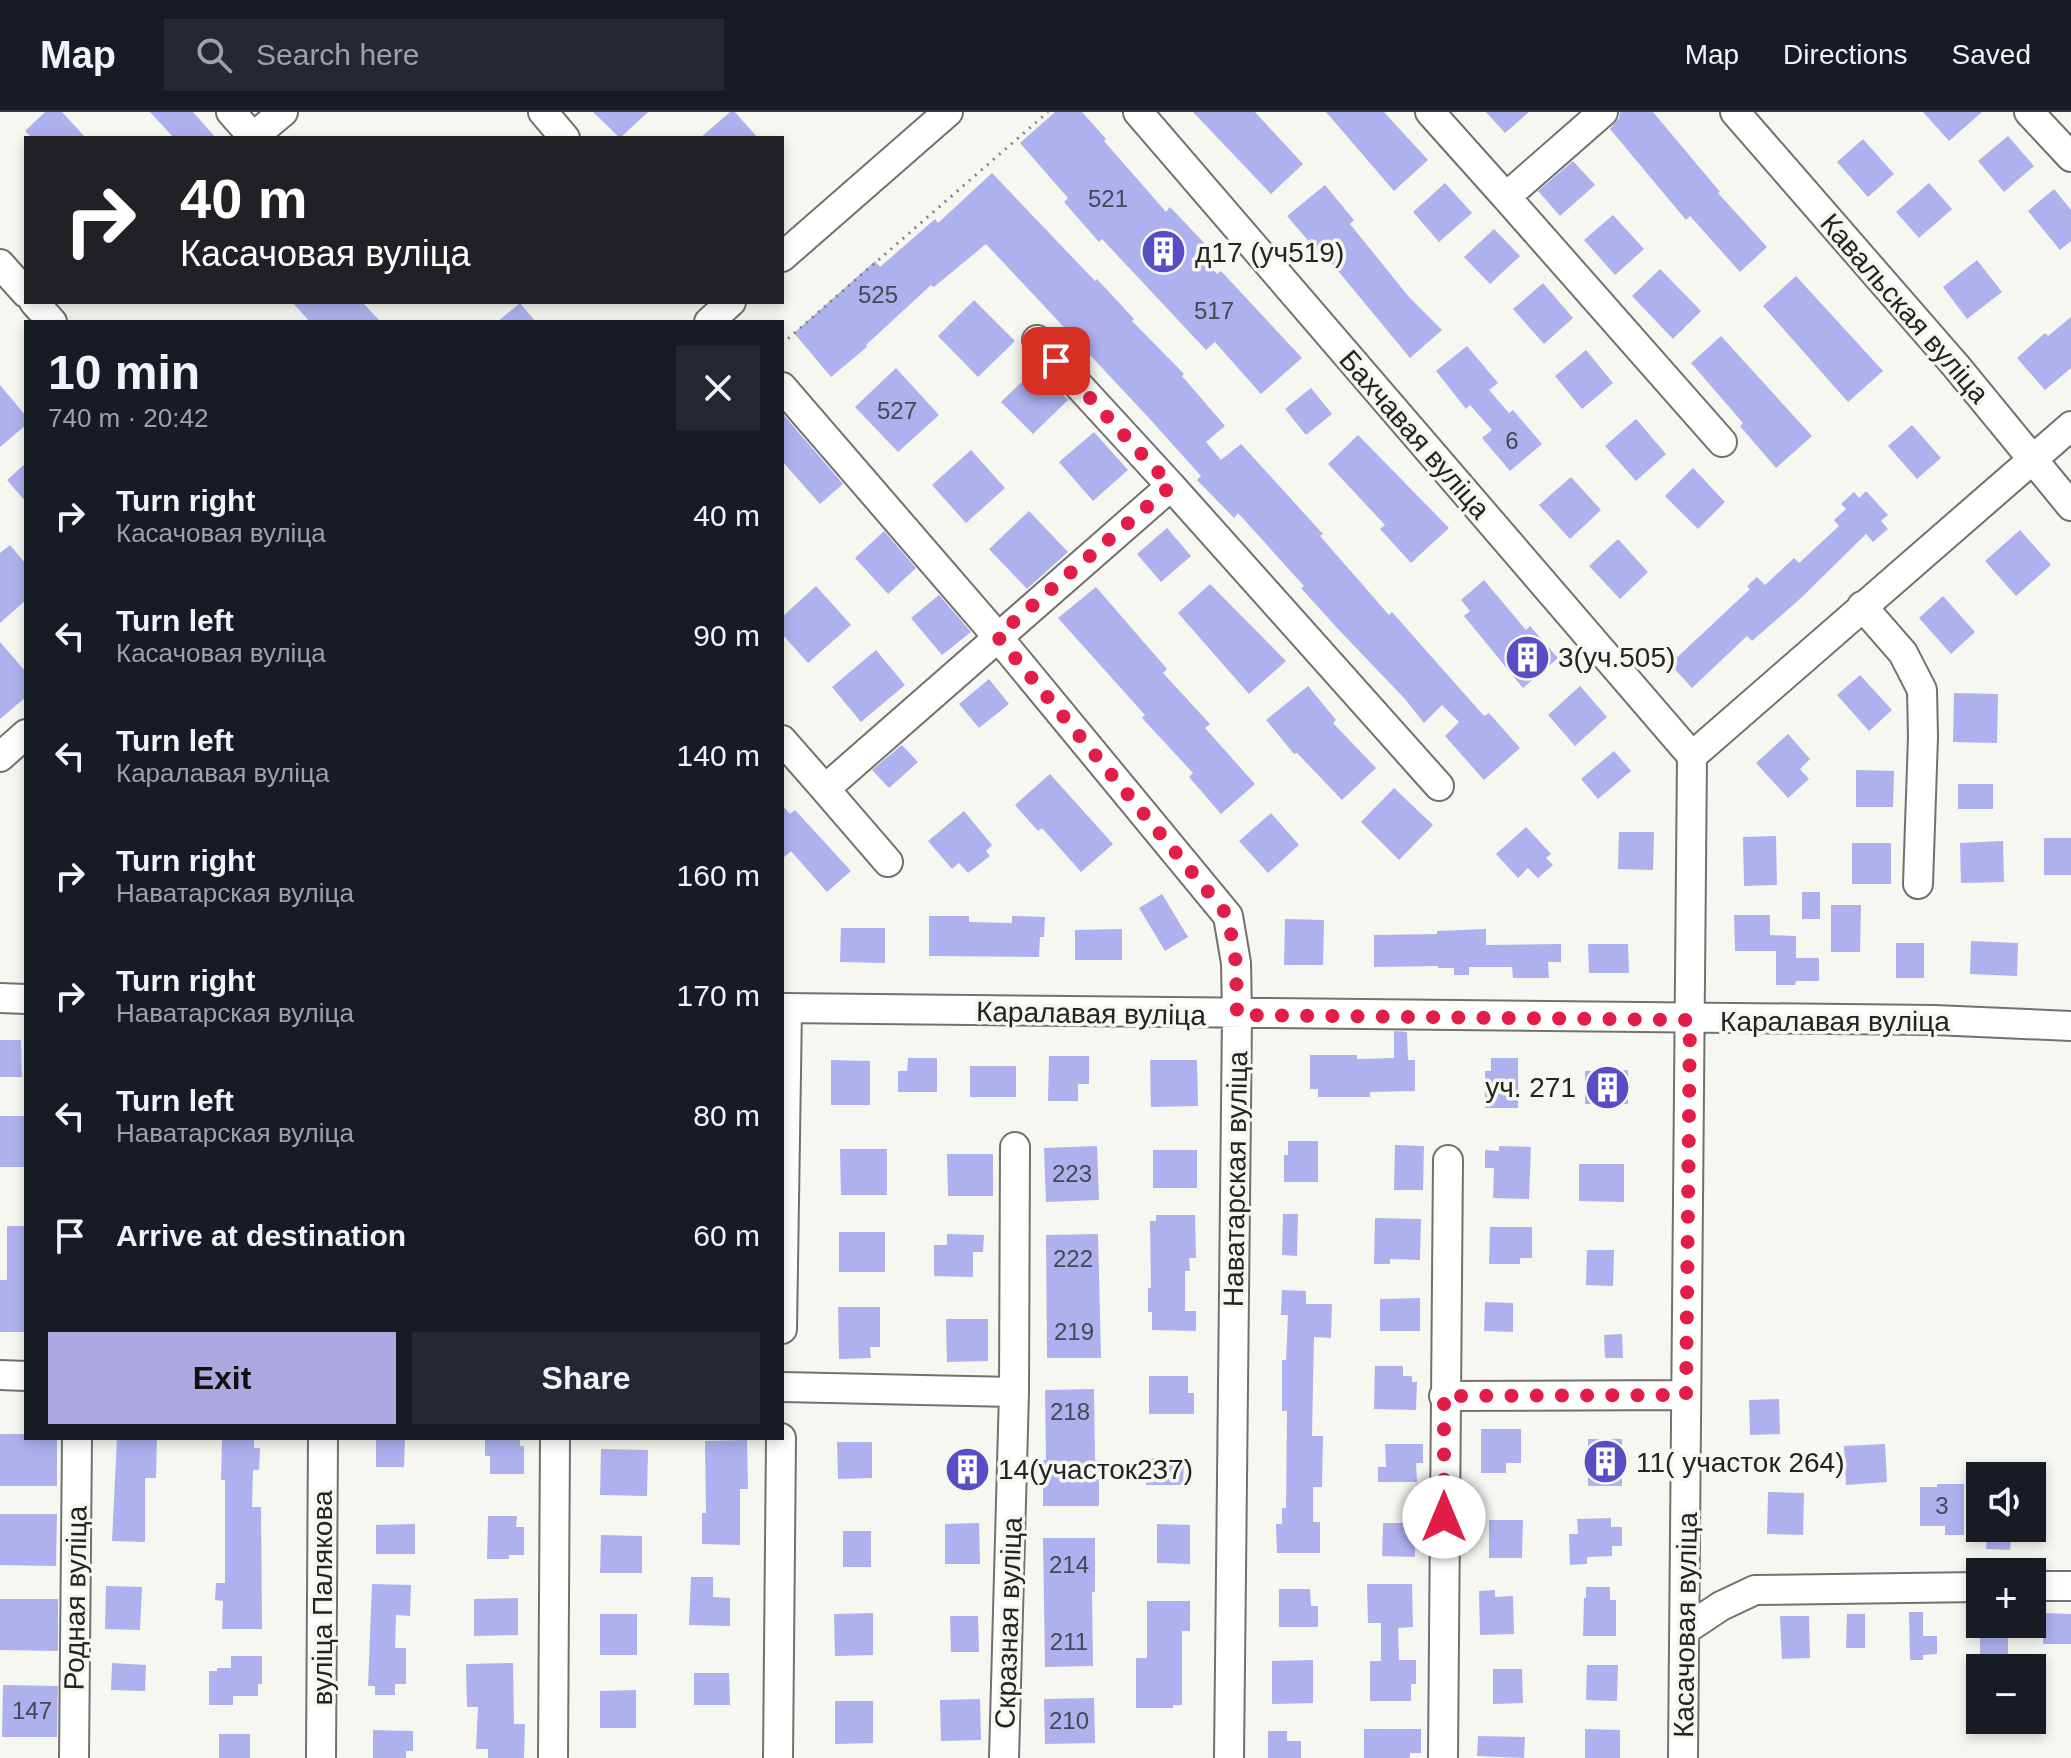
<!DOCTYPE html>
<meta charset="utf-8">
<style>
:root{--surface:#171b24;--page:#242831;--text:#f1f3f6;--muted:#9ea1a6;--line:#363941;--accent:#ada8e0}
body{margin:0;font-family:Helvetica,sans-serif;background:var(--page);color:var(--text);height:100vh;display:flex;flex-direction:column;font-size:30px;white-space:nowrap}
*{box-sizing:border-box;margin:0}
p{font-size:26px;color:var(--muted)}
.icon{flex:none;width:44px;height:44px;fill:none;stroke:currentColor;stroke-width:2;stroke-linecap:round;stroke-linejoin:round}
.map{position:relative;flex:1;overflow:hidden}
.drawer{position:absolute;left:24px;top:208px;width:760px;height:1120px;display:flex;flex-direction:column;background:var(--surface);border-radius:0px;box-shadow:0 4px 12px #0003}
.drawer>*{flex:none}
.hud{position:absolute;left:24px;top:24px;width:760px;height:168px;border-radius:0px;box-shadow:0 4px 12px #0003;background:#202124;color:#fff;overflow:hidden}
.buttons{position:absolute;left:1966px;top:1350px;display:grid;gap:16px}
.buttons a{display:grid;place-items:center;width:80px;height:80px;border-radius:0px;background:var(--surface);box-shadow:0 4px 12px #0003;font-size:40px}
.pin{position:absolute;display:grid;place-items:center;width:68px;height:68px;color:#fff;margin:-34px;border-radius:16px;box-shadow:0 4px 12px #0006}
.me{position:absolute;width:88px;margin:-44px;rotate:0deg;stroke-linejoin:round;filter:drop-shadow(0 0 6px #0008)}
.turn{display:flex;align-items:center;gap:28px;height:168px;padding:0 24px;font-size:36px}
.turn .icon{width:104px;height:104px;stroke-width:2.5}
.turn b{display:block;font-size:56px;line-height:68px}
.round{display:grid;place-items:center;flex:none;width:84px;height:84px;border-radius:0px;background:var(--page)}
.headline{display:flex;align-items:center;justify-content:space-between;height:136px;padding:0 24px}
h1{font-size:48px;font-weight:800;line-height:60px}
.cta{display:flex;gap:16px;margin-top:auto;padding:16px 24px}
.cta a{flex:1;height:92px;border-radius:0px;background:var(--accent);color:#111;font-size:32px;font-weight:800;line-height:92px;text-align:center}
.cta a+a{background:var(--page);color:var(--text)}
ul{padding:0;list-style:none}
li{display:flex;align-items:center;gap:24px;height:120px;padding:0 24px}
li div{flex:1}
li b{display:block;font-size:30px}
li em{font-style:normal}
header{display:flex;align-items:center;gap:48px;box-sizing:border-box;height:112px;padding:0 40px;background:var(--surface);border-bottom:2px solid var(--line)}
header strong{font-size:38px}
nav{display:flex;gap:44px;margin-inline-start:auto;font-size:28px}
.search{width:560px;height:72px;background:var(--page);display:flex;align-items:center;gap:20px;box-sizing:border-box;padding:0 28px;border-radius:0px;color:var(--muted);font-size:30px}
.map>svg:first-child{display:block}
</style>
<header>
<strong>Map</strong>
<div class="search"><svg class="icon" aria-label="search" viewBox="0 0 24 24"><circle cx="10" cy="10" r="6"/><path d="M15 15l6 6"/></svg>Search here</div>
<nav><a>Map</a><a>Directions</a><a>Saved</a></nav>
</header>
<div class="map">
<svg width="2071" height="1646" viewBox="0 0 2071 1646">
<rect width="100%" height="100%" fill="#f7f7f2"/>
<path fill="#aeb1ed" d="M45 0H62L86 26H32L25 19Z
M150 0H193L216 26H174Z
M593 0H648L620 26Z
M730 0H735L758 26H700Z
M1055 0H1082L1106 27 1104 29 1166 100 1170 95 1210 137 1202 145 1217 162 1221 159 1302 246 1261 282 1215 230 1206 238 1102 127 1099 130 1064 90 1068 86 1020 31Z
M1193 0H1255L1303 52 1271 82Z
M1326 0H1384L1428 48 1394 79Z
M1486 0H1529L1505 21Z
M1620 0H1653L1720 80 1718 81 1767 135 1740 160 1690 104 1686 108 1610 17 1619 6Z
M1923 0H1982L1949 29Z
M2008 24 2034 54 2004 80 1978 49Z
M1863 27 1894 62 1868 85 1837 50Z
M1573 49 1595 73 1560 104 1538 79Z
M992 61 1095 169 1097 167 1134 207 1132 209 1184 262 1182 264 1225 314 1206 330 1221 348 1241 332 1323 422 1320 424 1389 503 1392 500 1484 604 1489 601 1520 636 1484 668 1445 624 1459 610 1442 593 1424 611 1405 587 1338 517 1301 476 1304 474 1238 401 1234 406 1197 368 1201 364 1148 305 986 132 934 175 931 173 866 233 867 235 831 265 794 221 875 149 880 155 935 107 938 111Z
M1445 71 1472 101 1439 130 1413 100Z
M1929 71 1952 97 1919 126 1896 100Z
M1325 73 1354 108 1350 112 1409 185 1442 218 1410 246 1320 137 1317 139 1287 104Z
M2054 77 2071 98V129L2060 138 2028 99Z
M1613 103 1644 137 1615 163 1584 128Z
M1494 117 1520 144 1490 172 1464 145Z
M1977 148 2002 180 1967 207 1943 175Z
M1660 157 1701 199 1673 227 1632 184Z
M1796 164 1883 259 1848 290 1763 194Z
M1543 171 1573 206 1544 232 1513 197Z
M974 188 1015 229 978 265 938 224Z
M292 190H362L381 210H310Z
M520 191 536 210H497Z
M2071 205V256L2045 278 2017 246 2045 221 2048 224Z
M1721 224 1812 324 1776 356 1740 314 1743 311 1691 251Z
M1467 234 1498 271 1489 278 1509 301 1513 298 1542 332 1510 359 1482 326 1492 318 1470 293 1466 297 1436 259Z
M1586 238 1613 271 1582 297 1555 264Z
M896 256 939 303 898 340 855 295Z
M1036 256 1068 288 1033 322 1001 290Z
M0 273 26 304V313L0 335Z
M1311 276 1332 302 1306 323 1285 297Z
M782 301 843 372 820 392 782 349Z
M1636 307 1666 342 1636 369 1605 334Z
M1912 313 1941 346 1917 367 1888 334Z
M1094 320 1128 358 1093 389 1059 350Z
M1358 323 1449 416 1411 451 1380 417 1385 413 1328 352Z
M971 338 1005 376 966 411 932 373Z
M26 351V390L7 368Z
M1693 356 1725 390 1698 417 1665 384Z
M1571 365 1601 398 1570 427 1539 393Z
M1866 379 1888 403 1881 409 1888 417 1873 430 1866 422 1801 486 1752 529 1747 524 1692 576 1670 552 1750 477 1747 474 1757 465 1765 473 1794 446 1799 451 1839 414 1834 408 1846 397 1841 392 1854 380 1859 386Z
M1029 399 1068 440 1027 477 989 437Z
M1167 416 1191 444 1161 470 1137 442Z
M2020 418 2051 453 2016 484 1985 449Z
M884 419 916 456 888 482 855 446Z
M1618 427 1648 460 1620 487 1589 454Z
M10 433 26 452V488L0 511V441Z
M1484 468 1526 518 1530 514 1558 546 1523 576 1464 504 1470 499 1461 488Z
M1210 472 1286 549 1249 582 1178 501Z
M816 474 851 513 808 551 782 522V505Z
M1096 475 1167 557 1163 561 1210 612 1205 616 1255 672 1221 702 1189 665 1193 661 1142 606 1145 603 1058 506Z
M939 483 971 520 942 543 911 506Z
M1943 484 1975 520 1951 542 1919 506Z
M0 530 26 560V585L0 607Z
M876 538 905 573 861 610 832 575Z
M1860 563 1892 598 1869 619 1837 583Z
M989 567 1009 592 979 616 959 592Z
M1308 574 1336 608 1333 611 1376 656 1342 688 1297 641 1294 642 1266 608Z
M1580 574 1607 605 1575 634 1548 603Z
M1954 581 1998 582 1997 631 1953 630Z
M1788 622 1810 647 1800 657 1809 667 1788 686 1756 651Z
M902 633 918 650 889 676 872 658Z
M1614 639 1631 659 1598 687 1581 667Z
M1856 658 1894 659 1893 695H1856Z
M1050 662 1113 732 1081 760 1042 716 1038 719 1015 693Z
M1958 672H1993V697H1958Z
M1394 676 1433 713 1399 748 1361 710Z
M782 693 790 702 795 698 851 759 827 780 791 739 782 747Z
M964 699 992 733 986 739 990 744 968 761 959 751 952 757 928 729Z
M1271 701 1299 733 1268 761 1239 729Z
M1526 715 1551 742 1546 746 1553 753 1538 766 1528 756 1518 766 1496 742Z
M1619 720H1654L1653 758 1618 757Z
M1776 724 1777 773 1744 774 1743 725Z
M2044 726H2071V763H2044Z
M2003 729 2004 770 1961 771 1960 731Z
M1852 731H1891V772H1852Z
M1802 780H1820V807H1802Z
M1162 782 1188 825 1165 839 1139 796Z
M1831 793H1861L1860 840H1831Z
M1734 803H1770V823L1796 824V846H1819V869H1796L1795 873H1776V839H1735Z
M929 804H969V810L1012 811V804L1045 805 1044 825H1040L1039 845 929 844Z
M1285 807 1324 808 1323 853H1284Z
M841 816H885V851L840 850Z
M1122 817V848H1075V818Z
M1486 817V833L1561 832V850H1548L1549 866H1513L1512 855H1469V863H1454V856H1438V854L1374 855V823L1437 822V819Z
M1971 829 2018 831 2017 864 1970 862Z
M1896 831H1924V866H1896Z
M1588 832H1628L1629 861H1589Z
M1394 919 1407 920 1408 948H1415V979L1370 980V985H1318V977H1310V943H1357V947L1394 946Z
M0 928H21L22 965H0Z
M1049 944H1089V972H1078V989H1048Z
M908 946H937V980H898V959H907Z
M1491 946H1518V996H1485V959H1491Z
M831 948 870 949V993H831Z
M1150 948H1197L1198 994 1151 995Z
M970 954H1016V985H970Z
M1628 958V992H1585V959Z
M0 1004H26V1055H0Z
M1288 1029H1318V1070H1284V1043H1288Z
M1395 1033 1424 1034 1423 1078H1394Z
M1097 1034 1099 1088 1046 1090 1044 1036Z
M1499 1034 1531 1035 1529 1087 1493 1086 1494 1056H1485V1038L1499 1039Z
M840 1037H887V1083H841Z
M1153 1038H1197V1076H1153Z
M947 1042H993V1084H948Z
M1579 1052H1624V1090L1579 1089Z
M1283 1102H1298L1297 1144 1282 1143Z
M1156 1103H1195L1196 1146H1189L1190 1159H1185V1199H1196V1219L1152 1218V1200H1148V1176H1151L1150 1109H1156Z
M1375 1106 1421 1107 1420 1148 1390 1147V1152H1374Z
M7 1114H26V1220H0V1168H7Z
M1490 1115H1532V1146H1520V1152H1489Z
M839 1120H885V1160H839Z
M947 1122 984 1123 983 1140H973V1165L934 1164V1133H947Z
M1098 1122 1101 1246H1047L1046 1123Z
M1587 1138H1614L1613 1174 1586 1173Z
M1282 1178 1306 1179V1192H1332L1331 1226 1314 1225 1312 1324H1323L1322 1375H1313V1410H1320V1441H1277L1276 1412H1282V1396H1286L1287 1299H1282V1248H1286L1288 1203H1281Z
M1420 1186V1219H1380V1187Z
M1485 1190 1513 1191V1220L1484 1219Z
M838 1195H880V1235H870L871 1246 839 1247Z
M946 1207H988V1249L947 1250Z
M1622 1222 1623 1246H1605L1604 1223Z
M1375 1254H1403V1264H1412V1270H1417L1416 1298 1374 1297Z
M1149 1264H1188V1281H1194V1302H1149Z
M1094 1277 1095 1348H1099V1394H1043V1348H1046L1045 1278Z
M1779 1287 1780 1322 1750 1323 1749 1288Z
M1481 1317H1521V1351H1506V1361H1481Z
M0 1322H26V1326H57V1374H0Z
M117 1326H157L156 1366H145V1430L112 1429Z
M222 1326H254V1336H260L259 1358H253L252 1395H261L262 1517H222L223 1489 215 1488 216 1471H225V1368H221Z
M485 1326H520V1334H524V1362H490V1344H485Z
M1588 1327H1622V1374H1588Z
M376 1328H405L404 1355H376Z
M747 1328 748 1377H740V1433L702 1432V1401H706L705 1329Z
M837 1330H872V1366L838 1367Z
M1385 1332H1423V1351H1416L1417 1370H1378V1355H1386Z
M1885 1332 1887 1370 1846 1373 1844 1334Z
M601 1337 648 1338 647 1384 600 1383Z
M954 1339H978L979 1364 955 1365Z
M1147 1346 1184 1347 1183 1373H1146Z
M1937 1372H1964V1423H1945V1414H1920V1375H1937Z
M1768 1380 1804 1381 1803 1423 1767 1422Z
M0 1402H57L56 1454 0 1453Z
M488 1404H517L516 1415H524V1443H509V1447H487Z
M1611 1406V1415H1622V1434H1612V1444L1587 1445V1452L1570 1453 1569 1422H1578L1577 1407Z
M1489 1408H1523L1522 1446H1489Z
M979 1411 980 1452H945V1412Z
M1383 1411H1415V1445L1382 1444Z
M415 1412V1442H376V1413Z
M1157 1412 1190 1413V1452L1157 1451Z
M1988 1416H2012L2010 1438 1986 1437Z
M843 1419H871V1455H843Z
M601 1423 642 1424V1461H600Z
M1043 1426H1095V1480H1092L1093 1554 1045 1555Z
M691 1465H713V1485L730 1486V1514L689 1513Z
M372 1472 411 1473 410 1504 396 1503 395 1536H406V1572H395V1583H375V1574H368Z
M1367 1472H1412L1413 1515 1398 1516 1399 1548H1416V1572H1411V1589H1370V1549H1381V1511H1368Z
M106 1474 142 1475 140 1518 105 1517Z
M1586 1475H1610V1488H1616V1524H1583L1584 1486H1586Z
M1279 1477H1310L1311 1494H1318V1515H1279Z
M1495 1478V1485L1513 1484 1514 1522 1480 1523 1479 1479Z
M518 1486V1523L474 1524V1487Z
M0 1487H58V1539L0 1538Z
M1147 1489H1190V1519H1182V1593H1173V1596H1136V1546H1147Z
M1909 1500H1923V1524H1937V1542L1923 1543V1548H1910Z
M873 1501V1543L835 1544 834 1502Z
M2043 1501 2071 1502V1532H2043Z
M600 1502H637V1543H600Z
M1847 1502H1865V1536H1846Z
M950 1504H978L979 1540H951Z
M1780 1504H1809L1810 1546 1782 1547Z
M1980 1512H1996V1525H2008V1556L1980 1555Z
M231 1544H262V1572H258V1584H233V1593H209V1559H217V1556H231Z
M1313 1548V1591L1272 1592V1549Z
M112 1551 146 1553 145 1579 111 1578Z
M513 1551 514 1612H525L524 1646H488V1637H476L478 1595H467L466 1552Z
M1587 1553H1618L1617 1589 1586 1588Z
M1493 1557H1522L1523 1591 1493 1592Z
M694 1561H729L730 1593H694Z
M3 1573 58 1574 57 1625H2Z
M636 1578V1616H600V1579Z
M1094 1586 1095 1631 1045 1632 1044 1587Z
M980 1587 981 1628 941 1629 940 1588Z
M835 1589H873V1631L835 1632Z
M1364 1617H1421V1641H1410V1646H1364Z
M1585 1617 1620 1618V1646H1585Z
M373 1618 413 1619V1639H406V1646H373Z
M1268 1619H1287V1629H1301V1646H1268Z
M219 1622H250V1646H219Z
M1478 1624 1525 1625 1524 1646 1477 1644Z"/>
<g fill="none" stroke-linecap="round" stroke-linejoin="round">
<defs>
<path id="minor" d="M231 0 253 25 283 0
M543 0 565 26
M1138 0 1692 644
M1430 0 1506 85 1603 0
M1735 0 1956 254 2071 394
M2029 0 2071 45
M1506 85 1722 330
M782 145 948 0
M0 152 26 181
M34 190 52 210
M709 210 731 190
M782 275 997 524 1228 804 1236 851 1237 903 1229 1646
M1171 374 1439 674
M1862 494 1903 541 1922 578 1923 625 1918 772
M782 628 825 677 1171 374 1037 228
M0 645 26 622
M825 677 888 750
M0 886 26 887
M782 896 1934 908 2071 914
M782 1217 787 896
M0 1263 26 1264
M782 1275 1014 1280 1015 1035
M1444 1284 1686 1283
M2032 1474H2071
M1685 1518 1721 1494 1755 1478 1980 1475
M74 1646 77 1326
M321 1646 323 1326
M553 1646 555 1326
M778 1646 781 1326
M1004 1646 1014 1280
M1443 1646 1448 1048
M1683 1646 1692 644 2071 314"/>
</defs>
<use href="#minor" stroke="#71716d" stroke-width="32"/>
<path stroke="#838380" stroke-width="3" stroke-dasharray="2 6" stroke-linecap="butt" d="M782 232 1048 0"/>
<use href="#minor" stroke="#fff" stroke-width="28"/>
</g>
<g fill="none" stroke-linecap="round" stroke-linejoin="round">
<path stroke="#e11d48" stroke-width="14" stroke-dasharray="0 25.2" d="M1056 249 1171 374 997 524 1228 804 1236 851 1237 903 1690 908 1686 1283 1444 1284V1405"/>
</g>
<defs>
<symbol id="building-disc" viewBox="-11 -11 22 22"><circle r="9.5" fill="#594dc5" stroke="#f7f7f2"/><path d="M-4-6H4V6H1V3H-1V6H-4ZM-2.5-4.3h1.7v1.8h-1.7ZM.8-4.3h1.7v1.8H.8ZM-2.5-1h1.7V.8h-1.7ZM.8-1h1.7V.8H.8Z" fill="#fff"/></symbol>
</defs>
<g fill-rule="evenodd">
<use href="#building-disc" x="1138" y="114" width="51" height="51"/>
<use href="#building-disc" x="1502" y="520" width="51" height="51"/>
<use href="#building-disc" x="1582" y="950" width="51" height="51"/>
<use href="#building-disc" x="1580" y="1324" width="51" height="51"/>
<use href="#building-disc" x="942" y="1332" width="51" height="51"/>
</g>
<g text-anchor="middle" stroke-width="7" stroke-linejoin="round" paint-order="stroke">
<g font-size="24" fill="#464654">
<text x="1108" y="95">521</text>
<text x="878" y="191">525</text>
<text x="1214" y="207">517</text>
<text x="897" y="307">527</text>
<text x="1512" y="337">6</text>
<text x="1072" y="1070">223</text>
<text x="1073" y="1155">222</text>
<text x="1074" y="1228">219</text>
<text x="1070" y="1308">218</text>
<text x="1942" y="1402">3</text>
<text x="1069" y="1461">214</text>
<text x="1069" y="1538">211</text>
<text x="32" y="1607">147</text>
<text x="1069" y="1617">210</text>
</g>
<g font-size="28" fill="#232321" stroke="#f7f7f2" text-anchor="start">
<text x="1195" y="150">д17 (уч519)</text>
<text x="1558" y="555">3(уч.505)</text>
<text x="1576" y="985" text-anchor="end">уч. 271</text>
<text x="1636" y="1360">11( участок 264)</text>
<text x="998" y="1367">14(участок237)</text>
</g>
<g font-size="28" fill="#232321" stroke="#f7f7f2">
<text transform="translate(1905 196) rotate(49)" y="10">Кавальская вуліца</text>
<text transform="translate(1415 322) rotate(49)" y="10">Бахчавая вуліца</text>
<text transform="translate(1091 901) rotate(1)" y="10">Каралавая вуліца</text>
<text x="1835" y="919">Каралавая вуліца</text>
<text transform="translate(1235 1067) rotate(-89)" y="10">Наватарская вуліца</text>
<text transform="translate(75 1486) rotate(-89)" y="10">Родная вуліца</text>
<text transform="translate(322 1486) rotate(-90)" y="10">вуліца Палякова</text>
<text transform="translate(1008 1511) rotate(-88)" y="10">Скразная вуліца</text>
<text transform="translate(1685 1513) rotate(-89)" y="10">Касачовая вуліца</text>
</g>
</g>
</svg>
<div class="buttons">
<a><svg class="icon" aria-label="sound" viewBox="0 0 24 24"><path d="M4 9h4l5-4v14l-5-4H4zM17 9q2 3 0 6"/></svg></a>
<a>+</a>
<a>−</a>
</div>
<div class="pin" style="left:1056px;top:249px;background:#d93025"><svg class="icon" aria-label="arrive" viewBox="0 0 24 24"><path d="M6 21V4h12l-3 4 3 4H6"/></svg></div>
<svg class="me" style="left:1444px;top:1405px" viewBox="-20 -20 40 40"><circle r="19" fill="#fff"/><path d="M0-13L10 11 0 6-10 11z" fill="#e11d48"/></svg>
<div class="hud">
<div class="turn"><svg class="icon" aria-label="right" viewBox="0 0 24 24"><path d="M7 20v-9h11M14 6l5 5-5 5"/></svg><div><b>40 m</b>Касачовая вуліца</div></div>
</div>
<section class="drawer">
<div class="headline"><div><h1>10 min</h1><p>740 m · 20:42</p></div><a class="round"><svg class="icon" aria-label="close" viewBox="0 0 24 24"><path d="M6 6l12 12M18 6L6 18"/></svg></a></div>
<ul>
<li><svg class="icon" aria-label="right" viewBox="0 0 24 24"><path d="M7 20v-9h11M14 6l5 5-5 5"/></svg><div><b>Turn right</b><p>Касачовая вуліца</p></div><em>40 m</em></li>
<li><svg class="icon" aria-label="left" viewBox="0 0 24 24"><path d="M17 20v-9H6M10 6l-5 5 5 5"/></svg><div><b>Turn left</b><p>Касачовая вуліца</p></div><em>90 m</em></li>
<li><svg class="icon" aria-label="left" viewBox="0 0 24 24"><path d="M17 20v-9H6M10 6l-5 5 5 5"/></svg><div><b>Turn left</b><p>Каралавая вуліца</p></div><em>140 m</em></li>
<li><svg class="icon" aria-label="right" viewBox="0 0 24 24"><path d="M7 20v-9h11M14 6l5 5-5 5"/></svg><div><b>Turn right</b><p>Наватарская вуліца</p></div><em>160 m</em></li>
<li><svg class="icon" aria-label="right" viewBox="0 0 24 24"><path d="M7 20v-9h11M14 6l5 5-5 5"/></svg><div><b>Turn right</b><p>Наватарская вуліца</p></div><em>170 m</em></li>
<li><svg class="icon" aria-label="left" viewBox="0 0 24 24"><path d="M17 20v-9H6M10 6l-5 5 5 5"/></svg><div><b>Turn left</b><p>Наватарская вуліца</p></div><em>80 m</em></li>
<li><svg class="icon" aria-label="arrive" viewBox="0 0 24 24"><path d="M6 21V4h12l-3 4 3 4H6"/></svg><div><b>Arrive at destination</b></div><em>60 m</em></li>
</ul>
<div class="cta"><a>Exit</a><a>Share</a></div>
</section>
</div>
